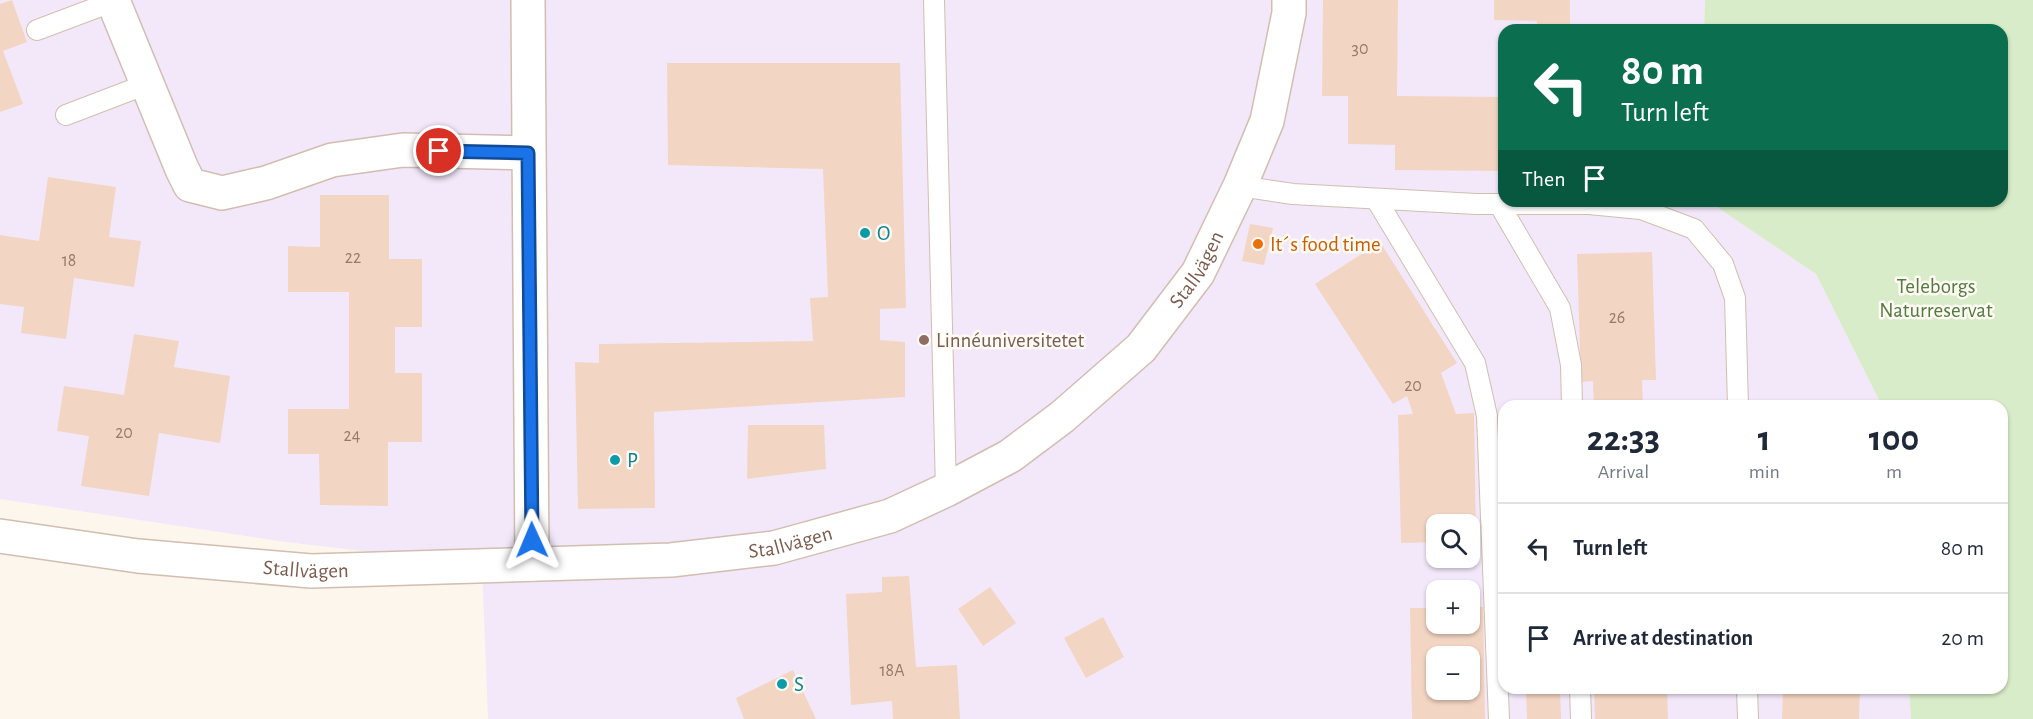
<!DOCTYPE html>
<meta charset="utf-8">
<style>
:root{--surface:#fff;--page:#f2f2f3;--text:#1f2937;--muted:#747a83;--line:#e0e1e3}
body{margin:0;font-family:"Alegreya Sans",sans-serif;background:var(--page);color:var(--text);height:100vh;display:flex;flex-direction:column;font-size:22px;white-space:nowrap}
*{box-sizing:border-box;margin:0}
p{font-size:20px;color:var(--muted)}
.icon{flex:none;width:33px;height:33px;fill:none;stroke:currentColor;stroke-width:2;stroke-linecap:round;stroke-linejoin:round}
.map{position:relative;flex:1;overflow:hidden}
.panel{position:absolute;left:1498px;top:400px;width:510px;height:294px;display:flex;flex-direction:column;background:var(--surface);border-radius:18px;box-shadow:0 2px 4px #0004}
.panel>*{flex:none}
.top-card{position:absolute;left:1498px;top:24px;width:510px;height:183px;border-radius:18px;box-shadow:0 2px 4px #0004;background:#0b6e4f;color:#fff;overflow:hidden}
.fabs{position:absolute;left:1426px;top:514px;display:grid;gap:12px}
.fabs a{display:grid;place-items:center;width:54px;height:54px;border-radius:12px;background:var(--surface);box-shadow:0 2px 4px #0004;font-size:30px}
.pin{position:absolute;display:grid;place-items:center;width:51px;height:51px;color:#fff;margin:-26px;border:3px solid #fff;border-radius:50%;box-shadow:0 2px 6px #0007}
.me{position:absolute;width:66px;margin:-33px;rotate:359deg;stroke-linejoin:round;filter:drop-shadow(0 0 4px #0008)}
.turn{display:flex;align-items:center;gap:21px;height:126px;padding:0 24px;font-size:27px}
.turn .icon{width:78px;height:78px;stroke-width:2.5}
.turn b{display:block;font-size:42px;line-height:51px}
.then{display:flex;align-items:center;height:57px;padding:0 24px;background:#0003;gap:12px;font-size:22px}
.eta{display:flex;justify-content:space-evenly;align-items:center;height:102px;text-align:center}
.eta b{font-size:36px;font-weight:700;line-height:42px}
ul{padding:0;list-style:none}
li{display:flex;align-items:center;gap:18px;height:90px;padding:0 24px;border-top:2px solid var(--line)}
li div{flex:1}
li b{display:block;font-size:22px}
li em{font-style:normal}
.map>svg:first-child{display:block}
</style>
<div class="map">
<svg width="2033" height="719" viewBox="0 0 2033 719">
<rect width="100%" height="100%" fill="#fdf6ec"/>
<path fill="#f3e8fa" fill-rule="evenodd" d="M0 0H1705L1704 30H1504V201H1708L1816 274 1882 406H1504V688L1909 689 1911 719H488L482 565 286 542 0 499ZM1437 525H1470V558H1437ZM1437 591H1470V624H1437ZM1437 657H1470V690H1437Z"/>
<path fill="#d8ecc9" d="M1705 0H2033V719H1911L1909 689 2002 688V406H1882L1816 274 1708 201H2002V30H1704Z"/>
<path fill="#f3d5c3" fill-rule="evenodd" d="M12 0 27 42 3 51 23 104 0 112V4Z
M1323 0H1398L1397 96 1504 97V171L1395 170V145L1348 144V96H1322Z
M1494 0H1570V30H1537V21L1494 20Z
M667 63H900L906 308 880 309V340L905 342V397L654 412 655 508 578 509 575 362 599 363V344L813 341 810 298 828 297 823 169 668 165Z
M48 177 116 187 109 237 141 241 134 287 74 278 66 339 21 333 24 307 0 304V235L39 241Z
M320 195H389V259H422V327H395V373H422V442H388V506L320 505 319 454H288V409H349V292H288V246L320 247Z
M1250 224 1273 228 1264 265 1242 261Z
M1380 242 1457 363 1441 373 1456 414 1474 413 1476 541H1470V525H1437V542L1401 543 1398 415 1413 414 1407 396 1393 404 1315 284Z
M1652 252 1656 380H1642L1643 406H1594L1593 381 1581 382 1577 254Z
M134 334 179 341 174 367 230 376 220 443 159 433 149 496 81 486 89 436 57 431 64 386 124 395Z
M748 425H824L826 469 747 479Z
M909 576 916 667 957 665 960 719H893L892 701 851 705 846 594 882 592V577Z
M990 587 1016 623 983 646 958 609Z
M1470 607H1483L1485 719H1412L1410 608H1437V624H1470ZM1437 657H1470V690H1437Z
M1103 617 1124 657 1086 678 1064 638Z
M793 670 816 719H744L736 698Z
M1526 688H1560L1561 719H1527Z
M1594 688H1667L1668 719H1595Z
M1783 688H1860L1859 719H1782Z"/>
<g fill="none" stroke-linecap="round" stroke-linejoin="round">
<defs>
<path id="service" d="M934 0 946 490
M37 30 117 0
M66 115 147 84
M1240 186 1293 194 1476 204H1589L1641 209 1694 229 1723 264 1735 298 1738 406
M1376 199 1475 363 1487 416 1499 719
M1499 204 1560 308 1571 365 1572 406
M1580 688 1581 719
M1747 688 1748 719"/>
<g id="minor">
<path d="M528 0 532 564"/>
<path d="M114 3 182 169 190 185 222 193 266 183 332 160 403 150 528 153"/>
<path id="s1" d="M0 536 138 556 311 571 671 560 774 548 890 516 946 490 1010 456 1062 417 1141 348 1198 273 1240 186 1267 121 1289 13V0"/>
</g>
</defs>
<use href="#service" stroke="#d1beb0" stroke-width="22"/>
<use href="#minor" stroke="#d1beb0" stroke-width="36"/>
<use href="#service" stroke="#fff" stroke-width="20"/>
<use href="#minor" stroke="#fff" stroke-width="33"/>
</g>
<g fill="none" stroke-linecap="round" stroke-linejoin="round">
<defs>
<path id="route" d="M439 151 528 153 532 540"/>
</defs>
<use href="#route" stroke="#114b97" stroke-width="15"/>
<use href="#route" stroke="#1a73e8" stroke-width="10"/>
</g>
<g fill="#0f9aa8" stroke="#fffaf3" stroke-width="2">
<circle cx="865" cy="233" r="6"/>
<circle cx="615" cy="460" r="6"/>
<circle cx="782" cy="684" r="6"/>
</g>
<circle fill="#e8710a" stroke="#fffaf3" stroke-width="2" cx="1258" cy="244" r="6"/>
<circle fill="#8d6e63" stroke="#fffaf3" stroke-width="2" cx="924" cy="340" r="6"/>
<g text-anchor="middle" stroke-width="5" stroke-linejoin="round" paint-order="stroke">
<g font-size="18" fill="#987a6a">
<text x="1360" y="54">30</text>
<text x="353" y="263">22</text>
<text x="69" y="266">18</text>
<text x="1617" y="323">26</text>
<text x="1413" y="391">20</text>
<text x="124" y="438">20</text>
<text x="352" y="441">24</text>
<text x="892" y="676">18A</text>
</g>
<g font-size="21" fill="#0d838f" stroke="#fffaf3" text-anchor="start">
<text x="877" y="240">O</text>
<text x="627" y="467">P</text>
<text x="794" y="691">S</text>
</g>
<g font-size="21" fill="#c56008" stroke="#fffaf3" text-anchor="start">
<text x="1270" y="251">It´s food time</text>
</g>
<g font-size="21" fill="#7a5c4d" stroke="#fffaf3">
<text dy="7" stroke="none"><textPath href="#s1" startOffset="1298">Stallvägen</textPath></text>
<text dy="7" stroke="none"><textPath href="#s1" startOffset="794">Stallvägen</textPath></text>
<text dy="7" stroke="none"><textPath href="#s1" startOffset="308">Stallvägen</textPath></text>
</g>
<g font-size="21" fill="#537a41" stroke="#fffaf3">
<text x="1936" y="293">Teleborgs<tspan x="1936" dy="24">Naturreservat</tspan></text>
</g>
<g font-size="21" fill="#785e54" stroke="#fffaf3" text-anchor="start">
<text x="936" y="347">Linnéuniversitetet</text>
</g>
</g>
</svg>
<div class="fabs">
<a><svg class="icon" aria-label="search" viewBox="0 0 24 24"><circle cx="10" cy="10" r="6"/><path d="M15 15l6 6"/></svg></a>
<a>+</a>
<a>−</a>
</div>
<div class="pin" style="left:439px;top:151px;background:#d93025"><svg class="icon" aria-label="arrive" viewBox="0 0 24 24"><path d="M6 21V4h12l-3 4 3 4H6"/></svg></div>
<svg class="me" style="left:532px;top:540px" viewBox="-20 -20 40 40"><path d="M0-17L14 15 0 8-14 15z" fill="#1a73e8" stroke="#fff" stroke-width="4"/></svg>
<div class="top-card">
<div class="turn"><svg class="icon" aria-label="left" viewBox="0 0 24 24"><path d="M17 20v-9H6M10 6l-5 5 5 5"/></svg><div><b>80 m</b>Turn left</div></div>
<div class="then">Then<svg class="icon" aria-label="arrive" viewBox="0 0 24 24"><path d="M6 21V4h12l-3 4 3 4H6"/></svg></div>
</div>
<section class="panel">
<div class="eta">
<div><b>22:33</b><p>Arrival</p></div>
<div><b>1</b><p>min</p></div>
<div><b>100</b><p>m</p></div>
</div>
<ul>
<li><svg class="icon" aria-label="left" viewBox="0 0 24 24"><path d="M17 20v-9H6M10 6l-5 5 5 5"/></svg><div><b>Turn left</b></div><em>80 m</em></li>
<li><svg class="icon" aria-label="arrive" viewBox="0 0 24 24"><path d="M6 21V4h12l-3 4 3 4H6"/></svg><div><b>Arrive at destination</b></div><em>20 m</em></li>
</ul>
</section>
</div>
